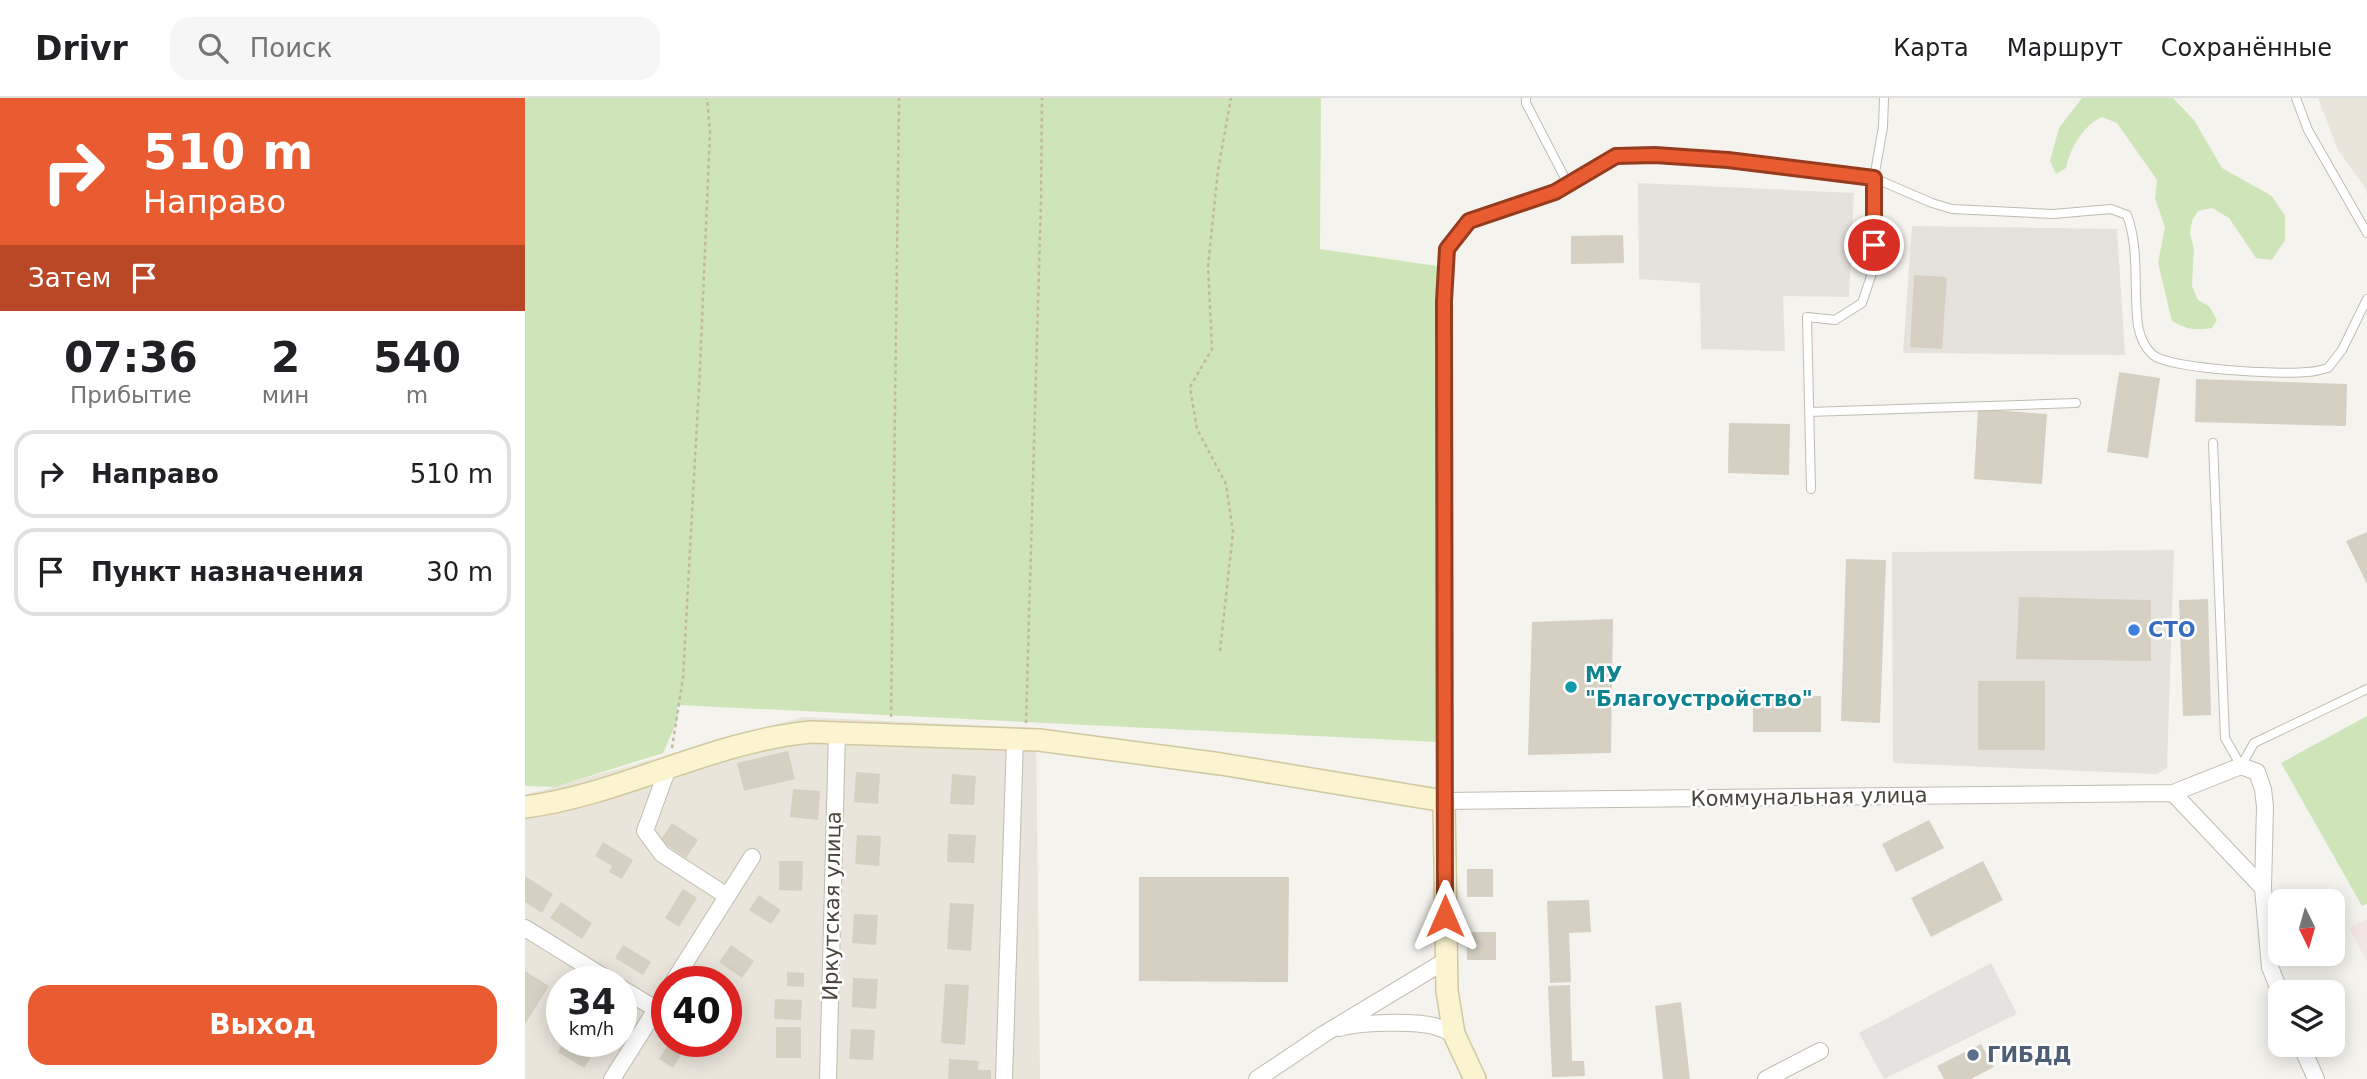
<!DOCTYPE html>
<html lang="ru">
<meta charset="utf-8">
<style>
:root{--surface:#fff;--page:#f6f6f6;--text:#202124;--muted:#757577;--line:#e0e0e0;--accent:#e95b30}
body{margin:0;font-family:"DejaVu Sans",sans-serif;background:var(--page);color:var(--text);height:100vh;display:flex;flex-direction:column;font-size:26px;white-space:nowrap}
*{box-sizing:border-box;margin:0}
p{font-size:23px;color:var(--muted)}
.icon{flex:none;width:38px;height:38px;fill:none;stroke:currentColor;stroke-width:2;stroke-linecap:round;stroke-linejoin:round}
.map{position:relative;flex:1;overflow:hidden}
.panel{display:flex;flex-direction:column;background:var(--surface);width:525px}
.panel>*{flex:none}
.banner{background:#e95b30;color:#fff;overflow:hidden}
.needle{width:46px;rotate:175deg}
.tools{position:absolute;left:1743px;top:791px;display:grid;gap:14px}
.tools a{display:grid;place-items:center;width:77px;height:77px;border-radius:14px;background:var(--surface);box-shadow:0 4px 18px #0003;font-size:35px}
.speed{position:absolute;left:21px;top:868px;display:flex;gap:14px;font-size:35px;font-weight:700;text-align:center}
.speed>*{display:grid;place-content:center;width:91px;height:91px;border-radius:50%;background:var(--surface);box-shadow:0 4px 18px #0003;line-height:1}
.speed small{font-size:18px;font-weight:400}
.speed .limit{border:10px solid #d22;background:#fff;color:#111}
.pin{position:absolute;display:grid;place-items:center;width:60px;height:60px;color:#fff;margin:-30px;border:4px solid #fff;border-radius:50%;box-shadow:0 2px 7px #0007}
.me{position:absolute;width:77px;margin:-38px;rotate:0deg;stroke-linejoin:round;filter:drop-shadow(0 0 5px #0008)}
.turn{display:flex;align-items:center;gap:24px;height:147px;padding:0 28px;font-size:32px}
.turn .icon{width:91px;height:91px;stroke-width:2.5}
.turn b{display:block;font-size:49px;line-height:60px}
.then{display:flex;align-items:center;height:66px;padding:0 28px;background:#0003;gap:14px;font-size:26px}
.eta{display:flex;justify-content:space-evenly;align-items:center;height:119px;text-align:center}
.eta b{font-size:42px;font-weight:800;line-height:49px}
.primary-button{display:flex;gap:14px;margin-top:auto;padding:14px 28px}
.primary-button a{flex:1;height:80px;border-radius:21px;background:var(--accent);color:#fff;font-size:28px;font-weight:800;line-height:80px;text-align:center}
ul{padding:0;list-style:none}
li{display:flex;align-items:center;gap:21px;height:88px;margin:0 14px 10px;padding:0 14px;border:4px solid var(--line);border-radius:21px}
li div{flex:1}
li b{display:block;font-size:26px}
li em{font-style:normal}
header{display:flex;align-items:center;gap:42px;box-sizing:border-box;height:98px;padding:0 35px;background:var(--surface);border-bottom:2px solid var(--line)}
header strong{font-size:33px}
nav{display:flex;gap:38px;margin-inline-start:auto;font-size:24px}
.search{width:490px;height:63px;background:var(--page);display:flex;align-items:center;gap:18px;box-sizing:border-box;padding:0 24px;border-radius:21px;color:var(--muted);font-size:26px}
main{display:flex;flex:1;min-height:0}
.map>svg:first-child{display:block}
</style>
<header>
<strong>Drivr</strong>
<div class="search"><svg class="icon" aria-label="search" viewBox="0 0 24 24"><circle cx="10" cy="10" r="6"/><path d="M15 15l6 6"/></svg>Поиск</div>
<nav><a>Карта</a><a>Маршрут</a><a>Сохранённые</a></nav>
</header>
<main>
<section class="panel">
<div class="banner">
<div class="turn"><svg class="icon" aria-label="right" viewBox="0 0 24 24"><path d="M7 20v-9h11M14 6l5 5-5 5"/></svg><div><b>510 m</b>Направо</div></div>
<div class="then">Затем<svg class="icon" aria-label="arrive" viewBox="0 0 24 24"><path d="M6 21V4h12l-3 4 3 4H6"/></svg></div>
</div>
<div class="eta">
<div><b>07:36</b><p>Прибытие</p></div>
<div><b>2</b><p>мин</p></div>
<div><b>540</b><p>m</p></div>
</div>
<ul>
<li><svg class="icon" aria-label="right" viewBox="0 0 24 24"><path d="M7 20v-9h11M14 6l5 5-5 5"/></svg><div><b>Направо</b></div><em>510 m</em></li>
<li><svg class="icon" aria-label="arrive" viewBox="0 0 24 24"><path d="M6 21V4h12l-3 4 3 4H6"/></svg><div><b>Пункт назначения</b></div><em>30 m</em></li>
</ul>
<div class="primary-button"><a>Выход</a></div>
</section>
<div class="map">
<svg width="1842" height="981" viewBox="0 0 1842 981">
<rect width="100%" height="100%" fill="#f5f3ed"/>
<path fill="#e9e5db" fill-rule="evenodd" d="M1793 0H1842V96L1839 88 1813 52Z
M278 619 511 630 515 981H0V697ZM37 884H96V943H37ZM142 884H201V943H142Z"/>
<path fill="#e5e2de" d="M1113 85 1329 95 1324 199 1258 198 1260 253 1176 251 1175 185 1114 181Z
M1387 128 1592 131 1600 257 1378 255Z
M1649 452 1642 670 1632 676 1368 665 1367 454Z"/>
<path fill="#f4e6e2" d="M1842 821V864L1824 830Z"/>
<path fill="#cee5b9" d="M0 0H796L795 151 912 168V644L153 607 152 623 138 655 30 689 0 688Z
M1557 0H1648L1669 22 1697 70 1747 98 1760 118V142L1747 162 1731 160 1704 120 1687 110 1673 113 1667 123 1665 135 1669 151 1667 188 1673 202 1684 208 1692 222 1687 230C1670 233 1661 231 1647 223L1633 165 1640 129 1630 101 1632 82 1592 25 1577 19C1558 27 1545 51 1541 70L1531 76 1525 63 1534 30Z
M1842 618V806L1837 808 1756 665Z"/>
<path fill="#e4e3e0" d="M1466 865 1492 916 1359 981 1334 935Z"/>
<path fill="#d6d0c3" d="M1098 137 1099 165 1046 166V138Z
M1389 177 1422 179 1417 251 1385 249Z
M1594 274 1635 280 1623 360 1582 354Z
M1671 281 1822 286 1821 328 1670 324Z
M1453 311 1522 316 1517 386 1449 381Z
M1204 325 1265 326 1264 377 1203 375Z
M1842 434V486L1821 443Z
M1321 461 1361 462 1355 625 1316 623Z
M1494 499 1626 502V563L1491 561Z
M1683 501 1686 617 1658 618 1654 502Z
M1088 521 1086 655 1003 657 1007 524Z
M1453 583H1520V652H1453Z
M1228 598H1296V634H1228Z
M263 653 270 681 219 693 212 665Z
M331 674 355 676 353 706 329 704Z
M427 676 451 678 449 707 425 706Z
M268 691 295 693 293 722 265 719Z
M1404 722 1419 750 1371 774 1357 746Z
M147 725 173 742 161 760 135 743Z
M423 736 451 737 449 765 422 764Z
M332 737 356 738 354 768 330 766Z
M78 744 108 762 97 781 84 774 87 768 70 758Z
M254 763H278L277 793 254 792Z
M1458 763 1478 802 1406 839 1386 800Z
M942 771H968V799H942Z
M0 778 28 796 17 815 0 804Z
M614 779H764L763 884 614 883Z
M158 791 172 800 154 829 140 820Z
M234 797 256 812 246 826 224 812Z
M1064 802 1066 834 1044 835 1046 884 1025 885 1022 803Z
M36 804 67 825 57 841 25 820Z
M425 805 449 806 446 853 422 851Z
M329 816 353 817 351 847 327 845Z
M942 834H971V862H942Z
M98 847 126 864 118 877 90 860Z
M206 847 229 863 217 880 194 864Z
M0 873 24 888 0 926Z
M262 874 279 875V889L262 888Z
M186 876 197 884H181Z
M328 880 353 881 351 911 327 909Z
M201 886 210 893 201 906Z
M420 886 444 887 440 947 416 945Z
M1045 887 1047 963H1059L1060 978 1027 979 1023 888Z
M250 901 277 902 276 922 249 921Z
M1156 904 1165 981H1138L1130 908Z
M251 929H276V960H251Z
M326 931 350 932 348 962 324 961Z
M39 943H76L59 970 33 954Z
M145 943H164L148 970 134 961Z
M1456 946 1469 969 1446 981H1419L1412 968Z
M424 961 454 963 453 972H466V981H423Z"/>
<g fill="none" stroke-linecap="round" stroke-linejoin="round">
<defs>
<path id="lane" d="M1001 0V5L1043 86
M1771 0 1783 32 1842 135
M1284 314 1551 305
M1688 345 1700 640 1716 668
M1286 391 1282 219 1310 222 1337 205 1349 169V80L1358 29 1359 0
M1716 668 1729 645 1842 591
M919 700V203L922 151 944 123 1030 94 1091 58 1130 57 1203 62 1349 80 1407 105 1427 111 1528 116 1586 111 1602 117C1615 152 1608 191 1613 228 1615 238 1620 250 1628 257 1646 271 1756 277 1782 274 1789 274 1796 272 1803 270L1817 252 1842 201"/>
<path id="street" d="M143 670 120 733 137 756 202 798
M1648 695 1738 790
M919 703 1648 695 1716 668 1732 674 1738 691 1740 709 1738 790 1745 869 1755 894
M0 830 87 884
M148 884 227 759
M96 890 131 911
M815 930C834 924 888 923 909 928 916 930 923 933 929 936
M1776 947 1791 981
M87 981 142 894
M303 981 312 634
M479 981 490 641
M732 981 799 936 920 863
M1241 981 1295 953"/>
<path id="secondary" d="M0 709C98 696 187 643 286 634L514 642 696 666 919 703 922 893 929 936 950 981"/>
</defs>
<use href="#lane" stroke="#c0bcb0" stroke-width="10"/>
<use href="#street" stroke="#c0bcb0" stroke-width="18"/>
<use href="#secondary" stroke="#d1c8a0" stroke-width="24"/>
<path stroke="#c1b8a2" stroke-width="2.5" stroke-dasharray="3.5 3.5" stroke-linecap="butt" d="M695 553 708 434 701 386 672 331 665 289 687 251 683 168 693 72 706 0
M366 619 374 0
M501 625 516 102 517 0
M147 650 158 580 175 270 185 34 182 0"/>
<use href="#lane" stroke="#fff" stroke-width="8"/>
<use href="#street" stroke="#fff" stroke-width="16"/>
<use href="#secondary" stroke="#fbf4d1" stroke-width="21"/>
</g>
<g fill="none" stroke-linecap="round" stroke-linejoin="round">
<defs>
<path id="route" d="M920 818 919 203 922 151 944 123 1030 94 1091 58 1130 57 1203 62 1349 80V147"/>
</defs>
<use href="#route" stroke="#973b1f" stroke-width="18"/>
<use href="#route" stroke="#e95b30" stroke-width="12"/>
</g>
<circle fill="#3f7fe0" stroke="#fff" stroke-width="2.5" cx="1609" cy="532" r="7"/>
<circle fill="#0f9aa8" stroke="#fff" stroke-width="2.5" cx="1046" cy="589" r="7"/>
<circle fill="#5c6f8a" stroke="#fff" stroke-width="2.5" cx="1448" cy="957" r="7"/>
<g text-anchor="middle" stroke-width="5" stroke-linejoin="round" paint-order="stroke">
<g font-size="21" font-weight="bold" fill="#366cbe" stroke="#fff" text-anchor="start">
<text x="1623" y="539">СТО</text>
</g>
<g font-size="21" font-weight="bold" fill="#0d838f" stroke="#fff" text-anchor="start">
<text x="1060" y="584">МУ<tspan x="1060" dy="24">"Благоустройство"</tspan></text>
</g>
<g font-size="21" fill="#49453a" stroke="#fff">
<text transform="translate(1284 699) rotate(-1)" y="7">Коммунальная улица</text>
<text transform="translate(307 808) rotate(-89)" y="7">Иркутская улица</text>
</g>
<g font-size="21" font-weight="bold" fill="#4e5e75" stroke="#fff" text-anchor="start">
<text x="1462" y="964">ГИБДД</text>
</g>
</g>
</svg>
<div class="tools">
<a><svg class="needle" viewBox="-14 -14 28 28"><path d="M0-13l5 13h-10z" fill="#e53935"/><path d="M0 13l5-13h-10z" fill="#757577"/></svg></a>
<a><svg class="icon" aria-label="layers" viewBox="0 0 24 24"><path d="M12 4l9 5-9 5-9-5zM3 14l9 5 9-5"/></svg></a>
</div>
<div class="speed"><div>34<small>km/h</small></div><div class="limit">40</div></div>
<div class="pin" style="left:1349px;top:147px;background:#d93025"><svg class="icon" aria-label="arrive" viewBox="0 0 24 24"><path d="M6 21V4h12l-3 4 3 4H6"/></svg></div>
<svg class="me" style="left:920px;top:818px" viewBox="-20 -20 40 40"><path d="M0-17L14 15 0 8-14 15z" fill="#e95b30" stroke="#fff" stroke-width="4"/></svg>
</div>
</main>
